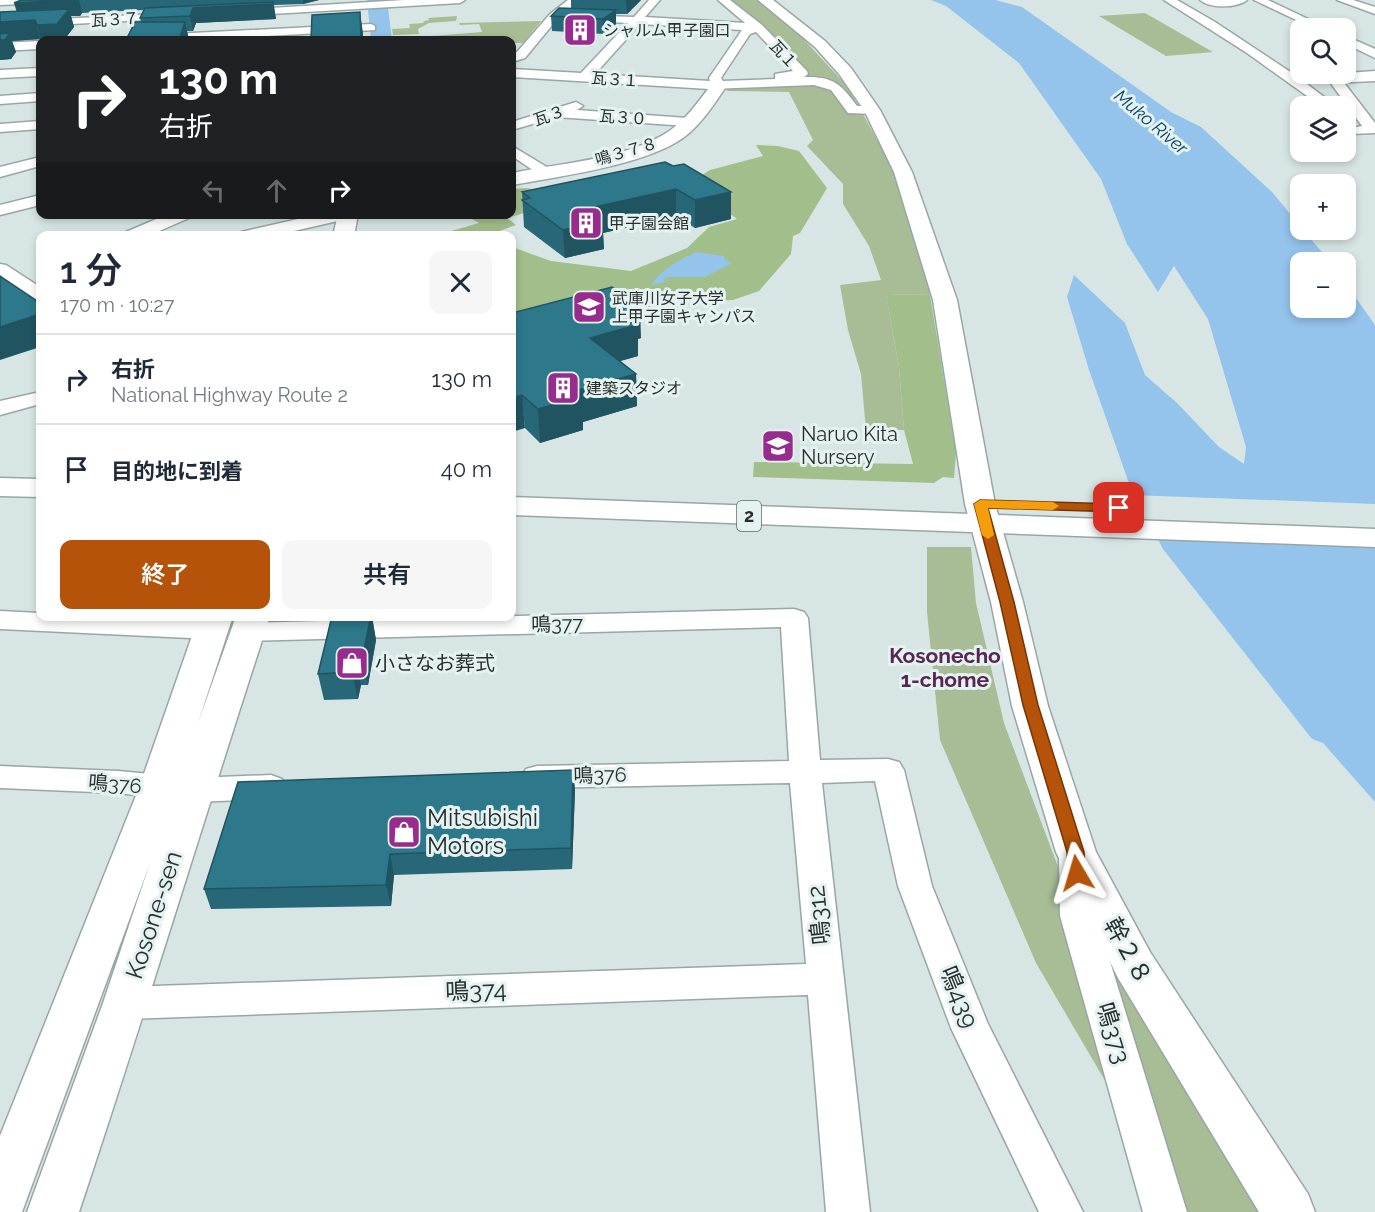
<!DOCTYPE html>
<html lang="ja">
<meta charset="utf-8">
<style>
:root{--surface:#fff;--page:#f6f6f7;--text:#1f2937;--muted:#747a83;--line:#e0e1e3;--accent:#b45309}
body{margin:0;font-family:Raleway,"Noto Sans JP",sans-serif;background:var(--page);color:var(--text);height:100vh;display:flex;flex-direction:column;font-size:22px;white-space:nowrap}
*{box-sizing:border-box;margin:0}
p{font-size:20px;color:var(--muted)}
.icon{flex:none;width:33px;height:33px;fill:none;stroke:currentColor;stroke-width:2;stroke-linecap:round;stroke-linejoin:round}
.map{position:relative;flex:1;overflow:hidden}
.sheet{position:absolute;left:36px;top:231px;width:480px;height:390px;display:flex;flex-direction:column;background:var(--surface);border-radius:12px;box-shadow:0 3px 9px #0003}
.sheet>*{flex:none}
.hud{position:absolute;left:36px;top:36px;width:480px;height:183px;border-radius:12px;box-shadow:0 3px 9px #0003;background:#202124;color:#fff;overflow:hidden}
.tools{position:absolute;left:1290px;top:18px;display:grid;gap:12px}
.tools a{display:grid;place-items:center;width:66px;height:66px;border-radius:12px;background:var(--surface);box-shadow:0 3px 9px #0003;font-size:30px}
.pin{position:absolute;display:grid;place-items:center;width:51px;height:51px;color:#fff;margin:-26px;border-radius:12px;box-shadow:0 3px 9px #0006}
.me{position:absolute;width:66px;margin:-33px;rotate:353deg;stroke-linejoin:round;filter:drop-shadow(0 0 4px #0008)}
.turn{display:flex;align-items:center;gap:21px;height:126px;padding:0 24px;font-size:27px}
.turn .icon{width:78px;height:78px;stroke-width:2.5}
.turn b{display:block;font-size:42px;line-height:51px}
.lanes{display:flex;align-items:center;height:57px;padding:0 24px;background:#0003;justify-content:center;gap:30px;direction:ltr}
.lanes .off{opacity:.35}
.round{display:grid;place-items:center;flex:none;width:63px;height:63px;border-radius:12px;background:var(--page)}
.headline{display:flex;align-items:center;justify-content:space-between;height:102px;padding:0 24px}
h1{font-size:36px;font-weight:600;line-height:45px}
.primary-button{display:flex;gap:12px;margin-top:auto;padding:12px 24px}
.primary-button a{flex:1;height:69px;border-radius:12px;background:var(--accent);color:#fff;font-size:24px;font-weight:600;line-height:69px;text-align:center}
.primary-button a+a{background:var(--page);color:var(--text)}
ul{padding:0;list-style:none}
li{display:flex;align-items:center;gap:18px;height:90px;padding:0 24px;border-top:2px solid var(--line)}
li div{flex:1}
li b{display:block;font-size:22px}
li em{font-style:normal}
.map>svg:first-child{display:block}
</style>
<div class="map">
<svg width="1375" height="1212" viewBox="0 0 1375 1212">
<rect width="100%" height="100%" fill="#d7e6e4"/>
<path fill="#a8bd95" d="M730 0H756L797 32 848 87 893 169 927 280 930 295 886 294 899 367 904 430H866L861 374 848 330 840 285 881 280 869 246 843 204V184L807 146 813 140 789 92 726 91 744 81 804 78 806 69Z
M1145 13 1213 52 1166 56 1099 16Z
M457 16 456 21 429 23 418 29 419 34 393 35 392 29 410 28 409 24 423 23 424 21 429 20 428 18Z
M541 21 523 43H512V40L395 39 482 32 479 24 460 25 459 23Z
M927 547H971L976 603 1004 723 1060 872 1262 1212H1182L1036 963 940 740 927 612Z"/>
<path fill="#a2be8a" d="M756 145 778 146 799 151 827 188 800 233 793 236 791 254 759 291 733 300 667 302 665 311 609 310 512 342V247L551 261 631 271 687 248 709 227 737 219 722 208 694 180 710 170 763 156Z
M526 188 551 192 555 204 507 218 516 225 488 235 434 236 479 223 465 215 512 214V189Z
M886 294 930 295 956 452 954 478 943 477 934 483 753 477 754 462 913 464 904 430 899 367Z"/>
<path fill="#94c3ec" d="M931 0H995L1022 7 1171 112 1201 127 1272 192 1330 262H1300V308H1346V284L1375 325V802L1323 743 1312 739 1163 549 1130 486 1089 370 1067 297 1074 275 1125 323 1145 375 1177 403 1219 447 1244 464 1246 447 1208 319 1174 266 1158 292 1127 244 1101 179 1019 63 946 6Z
M697 252 724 256 725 260 732 263 705 277H670L665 278 664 282 651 285C662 269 678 260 697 252Z"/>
<path fill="#d7e6e4" d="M1132 495 1375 504V547L1155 539Z"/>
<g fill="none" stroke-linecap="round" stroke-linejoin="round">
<path fill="#94c3ec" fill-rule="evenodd" d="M367 0H387L392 40H371Z"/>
<defs>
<path id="street" d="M0 0H50L45 3 0 5Z
M404 0H465L460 3 238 16 232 13 238 10Z
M568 0H580L558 18 525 58 512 62V54L517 52 550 14Z
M649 0H660L645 17 745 23 718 0H730L762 25 807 71 808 74 804 77C833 76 841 84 857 106H872L879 110 872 114 848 113 831 90 814 85 709 89 512 77V69L581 73 628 23 579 20 573 17 575 15 634 17ZM640 24 742 30 709 78 710 81 595 74ZM756 32 793 71 775 74V79L723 81 721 78 750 34Z
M1164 0H1177L1215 22 1295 75 1336 106H1321L1247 53Z
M1200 0H1247C1237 8 1210 9 1200 0Z
M1254 0H1268L1327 28H1313Z
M1337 0H1353L1375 7V14Z
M176 13 182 16 180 18 0 28V22Z
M371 24 375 26V30L194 40H127L133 36Z
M1346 36 1375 49V58L1346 44Z
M40 41V49L0 51V43Z
M40 68V76L0 78V70Z
M1333 74 1338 75 1375 123V133L1352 134 1350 131 1352 128 1362 126 1327 78Z
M40 93V101L0 104V96Z
M576 102 583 106 577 110 687 118 694 122 687 126 556 117 512 130V122Z
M40 121V129L0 132V124Z
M512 146 550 169 553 172 550 175H540L512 156Z
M40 157V166L0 177V167Z
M40 195V205L0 215V205Z
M168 214H191L189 218 148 236H124L126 232Z
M320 214H353L351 218 272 236H239L241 232Z
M0 264 6 265 40 287V301L33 299 0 277Z
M40 392V404L0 415V401Z
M794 609 804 612 808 618 820 760 888 759 899 762 904 770 932 886 988 1024 1083 1212H1039L951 1028 898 886 875 781 822 783 870 1212H826L808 995 126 1019 113 1014 107 1003 113 992 126 987 806 964 790 783 537 788 526 785 521 777 526 769 537 766 789 761 781 627 247 641 237 638 233 632 237 626 247 623Z
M0 611 40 613V616H108L211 621 221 624 225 630 221 636 211 639 0 629Z
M0 766 118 771 194 778 271 775 282 779 287 787 282 795 271 799 194 802 118 793 0 788Z
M1076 846 1088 850 1093 859 1096 916 1187 1212H1143L1060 916 1059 859 1064 850Z"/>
<path id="secondary" d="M758 0H773L825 41 851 68 880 110 912 172 957 300 995 504 1023 602 1048 706 1096 852 1150 952 1308 1194 1315 1212H1259L1118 978 1056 852 1012 706 991 602 965 504 933 300 894 172 864 110 839 74 815 47Z
M1375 71V81L1333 83 1325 78 1332 74Z
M719 80 727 85C714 105 697 131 675 143 635 166 558 177 512 185V173C561 163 619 160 663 135 683 124 700 100 713 82Z
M338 214H358L354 236H333Z
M199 616H233L198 723 236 616H270C205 815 145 1014 79 1212H27L103 1003 150 863 22 1212H0V1136L139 788Z"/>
<path id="highway" d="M0 478 40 479V497L0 496Z
M512 497 1375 529V547L512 515Z"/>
</defs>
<use href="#street" stroke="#98a7a5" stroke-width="3"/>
<use href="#secondary" stroke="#98a7a5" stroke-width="3"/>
<use href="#highway" stroke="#98a7a5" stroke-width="3"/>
<use href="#street" fill="#fff" fill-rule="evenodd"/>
<use href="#secondary" fill="#fff" fill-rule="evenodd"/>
<use href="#highway" fill="#fff" fill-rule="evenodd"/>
</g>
<path fill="#276777" d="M21 0H319L303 4 274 5 276 19 196 23 193 31H187L189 40H126L141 22 140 18 144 10 82 13 80 16H71L74 27 64 40H41L40 39 12 41 16 52 11 59 0 60V12L17 11Z
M571 0H641L627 14H616V25L604 34 552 31 551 16 571 8Z
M673 166 731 192V219L695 228 676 216 603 233 604 249 565 258 524 227 522 192Z
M512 313 641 338 638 339V356L620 361 636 374 637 406 583 422V430L540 443 525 428Z
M332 616H380V617L372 618 376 640 368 685H361L358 699 324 700 318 674Z
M573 770 575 790 572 869 394 875 391 906 211 909 204 889Z"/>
<path fill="#205461" d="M79 0 82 13 80 16H71L74 27 64 40H41L37 25 63 16 19 19 14 3Z
M303 0H319L303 4Z
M626 0H641L627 14Z
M273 4 276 19 196 23 193 31 190 16 193 8Z
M616 10V25L604 34 603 19Z
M360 12 363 33V40H361Z
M35 20 40 39 12 41 16 52 11 59 0 60V22Z
M185 22 189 40H170Z
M676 189V216L603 233 604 249 565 258 563 230 585 209Z
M731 192V219L695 228V200Z
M640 308 641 338 638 339V356L592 369 590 338 621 313Z
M40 314V347L0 360V327Z
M636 374 637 406 583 422V430L540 443 538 409 575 391Z
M522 395 525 428 512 432V398Z
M371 616H372L376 640 368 685 362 659Z
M355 659 361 685 358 699 352 672Z
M573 770 575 790 572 869 571 848Z
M390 854 394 875 391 906 386 885Z"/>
<path fill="#2d788a" stroke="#205461" stroke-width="1.5" d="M21 0H74L14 3Z
M273 2V4L193 8 190 16 140 18 145 8Z
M559 8 616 10 603 19 551 16Z
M69 9 57 24 37 25 35 20 0 22V12Z
M360 12 361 40H311L312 15Z
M135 22H185L179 40H126Z
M10 33 5 40H0V34Z
M665 162 673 166 684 164 731 192 695 200 676 189 585 209 603 221 563 230 522 200 530 198 522 192Z
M0 276 40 303V314L0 327Z
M612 287 640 308 621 313 637 325 590 338 636 374 575 391 581 397 538 409 522 395 512 398V313Z
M332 616H371L362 659H355L352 672 318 674Z
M573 770 571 848 390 854 386 885 204 889 238 782Z"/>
<path fill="#b45309" stroke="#753606" stroke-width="1.5" d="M980 500 1119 504 1125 508 1119 512 988 508 1014 602 1038 705 1084 852 1085 873 1083 878 1077 880 1071 878 1068 873 1067 852 1023 705 1000 602 974 504Z"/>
<path fill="#f59e0b" d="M980 500 1053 502 1059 506 1053 510 988 508 994 535 988 539 982 535 974 504Z"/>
<defs>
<symbol id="building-square" viewBox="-11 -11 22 22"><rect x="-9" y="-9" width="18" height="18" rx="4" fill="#982c8e" stroke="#e4f3f1"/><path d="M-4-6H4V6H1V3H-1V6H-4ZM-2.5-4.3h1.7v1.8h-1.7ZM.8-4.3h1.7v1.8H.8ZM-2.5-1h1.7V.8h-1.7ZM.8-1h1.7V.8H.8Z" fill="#fff"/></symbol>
<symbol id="university-square" viewBox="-11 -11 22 22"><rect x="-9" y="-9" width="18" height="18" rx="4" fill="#982c8e" stroke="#e4f3f1"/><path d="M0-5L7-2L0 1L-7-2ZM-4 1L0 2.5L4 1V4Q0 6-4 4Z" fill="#fff"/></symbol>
<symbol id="school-square" viewBox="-11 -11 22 22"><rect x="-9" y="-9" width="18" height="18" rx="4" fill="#982c8e" stroke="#e4f3f1"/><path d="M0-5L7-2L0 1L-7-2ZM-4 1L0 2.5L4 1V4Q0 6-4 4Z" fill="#fff"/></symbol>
<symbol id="shop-square" viewBox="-11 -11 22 22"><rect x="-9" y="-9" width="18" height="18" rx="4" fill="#982c8e" stroke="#e4f3f1"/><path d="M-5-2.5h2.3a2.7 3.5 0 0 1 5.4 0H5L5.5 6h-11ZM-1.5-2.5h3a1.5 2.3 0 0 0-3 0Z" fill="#fff"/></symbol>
</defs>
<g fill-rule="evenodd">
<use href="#building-square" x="561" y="11" width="38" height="38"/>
<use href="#building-square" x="567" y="204" width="38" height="38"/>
<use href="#university-square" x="570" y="288" width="38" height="38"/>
<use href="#building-square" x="544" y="369" width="38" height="38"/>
<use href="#school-square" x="759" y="427" width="38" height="38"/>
<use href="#shop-square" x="333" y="644" width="38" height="38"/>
<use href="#shop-square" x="385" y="813" width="38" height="38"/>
</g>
<g text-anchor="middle" stroke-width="6" stroke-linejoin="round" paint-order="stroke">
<g font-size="16" fill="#292e2e" stroke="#e4f3f1">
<text transform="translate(115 19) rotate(-3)" y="6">瓦３７</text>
<text transform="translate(784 54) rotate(47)" y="6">瓦１</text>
<text transform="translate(615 79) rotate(4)" y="6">瓦３１</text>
<text transform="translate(549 115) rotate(-19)" y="6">瓦３</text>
<text transform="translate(623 117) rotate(4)" y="6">瓦３０</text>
<text transform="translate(626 151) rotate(-16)" y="6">鳴３７８</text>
</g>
<g font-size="16" fill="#292e2e" stroke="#e4f3f1" text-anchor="start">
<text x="603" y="36">シャルム甲子園口</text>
<text x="609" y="229">甲子園会館</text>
<text x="612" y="304">武庫川女子大学<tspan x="612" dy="18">上甲子園キャンパス</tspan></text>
<text x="586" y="394">建築スタジオ</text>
</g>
<g font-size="18" font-style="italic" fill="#0a4168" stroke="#e4f3f1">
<text transform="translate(1151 122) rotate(40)" y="6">Muko River</text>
</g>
<rect fill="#e4f3f1" stroke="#616968" stroke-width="1.5" x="737" y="501" width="24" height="30" rx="4.5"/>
<g font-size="18" font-weight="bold" fill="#292e2e">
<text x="749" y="522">2</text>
</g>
<g font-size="20" fill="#292e2e" stroke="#e4f3f1" text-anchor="start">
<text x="801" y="441">Naruo Kita<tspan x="801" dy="23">Nursery</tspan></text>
<text x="375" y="670">小さなお葬式</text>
</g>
<g font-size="20" fill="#292e2e" stroke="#e4f3f1">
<text transform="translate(557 624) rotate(-1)" y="7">鳴377</text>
<text transform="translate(600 775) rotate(-1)" y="7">鳴376</text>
<text transform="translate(115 784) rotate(5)" y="7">鳴376</text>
</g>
<g font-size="21" font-weight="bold" fill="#592553" stroke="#e4f3f1">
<text x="945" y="663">Kosonecho<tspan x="945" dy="24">1-chome</tspan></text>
</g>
<g font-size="24" fill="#292e2e" stroke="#e4f3f1" text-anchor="start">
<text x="427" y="826">Mitsubishi<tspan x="427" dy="28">Motors</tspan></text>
</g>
<g font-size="24" fill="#292e2e" stroke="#e4f3f1">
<text transform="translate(154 915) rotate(-72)" y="8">Kosone-sen</text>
<text transform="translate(819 915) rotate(-96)" y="8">鳴312</text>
<text transform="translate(1128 951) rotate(61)" y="8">幹２８</text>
<text transform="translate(476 991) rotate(-2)" y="8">鳴374</text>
<text transform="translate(959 997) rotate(68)" y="8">鳴439</text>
<text transform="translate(1113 1033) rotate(73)" y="8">鳴373</text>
</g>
</g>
</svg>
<div class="tools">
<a><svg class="icon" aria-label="search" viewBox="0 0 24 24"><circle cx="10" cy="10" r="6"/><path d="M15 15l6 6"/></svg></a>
<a><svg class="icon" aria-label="layers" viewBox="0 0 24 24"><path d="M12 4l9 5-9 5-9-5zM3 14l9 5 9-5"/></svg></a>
<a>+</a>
<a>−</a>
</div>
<div class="pin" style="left:1119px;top:508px;background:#d93025"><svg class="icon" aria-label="arrive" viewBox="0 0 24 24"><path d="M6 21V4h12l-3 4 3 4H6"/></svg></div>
<svg class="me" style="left:1077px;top:873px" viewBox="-20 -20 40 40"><path d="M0-17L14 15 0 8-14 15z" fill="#b45309" stroke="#fff" stroke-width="4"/></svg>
<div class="hud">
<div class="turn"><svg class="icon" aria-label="right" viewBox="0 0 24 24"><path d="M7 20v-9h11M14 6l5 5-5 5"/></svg><div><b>130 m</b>右折</div></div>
<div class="lanes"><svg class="icon off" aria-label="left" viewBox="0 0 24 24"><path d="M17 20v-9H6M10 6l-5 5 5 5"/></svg><svg class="icon off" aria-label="ahead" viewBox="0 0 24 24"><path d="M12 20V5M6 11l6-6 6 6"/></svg><svg class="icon" aria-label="right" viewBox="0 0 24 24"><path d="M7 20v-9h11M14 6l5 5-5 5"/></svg></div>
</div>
<section class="sheet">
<div class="headline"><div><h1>1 分</h1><p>170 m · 10:27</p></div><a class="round"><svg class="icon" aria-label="close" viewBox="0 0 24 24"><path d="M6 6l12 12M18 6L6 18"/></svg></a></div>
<ul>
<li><svg class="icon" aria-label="right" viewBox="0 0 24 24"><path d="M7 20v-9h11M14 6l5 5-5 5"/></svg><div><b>右折</b><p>National Highway Route 2</p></div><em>130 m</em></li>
<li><svg class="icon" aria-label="arrive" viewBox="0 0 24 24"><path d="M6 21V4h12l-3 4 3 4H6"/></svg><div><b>目的地に到着</b></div><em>40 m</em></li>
</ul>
<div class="primary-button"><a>終了</a><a>共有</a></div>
</section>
</div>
